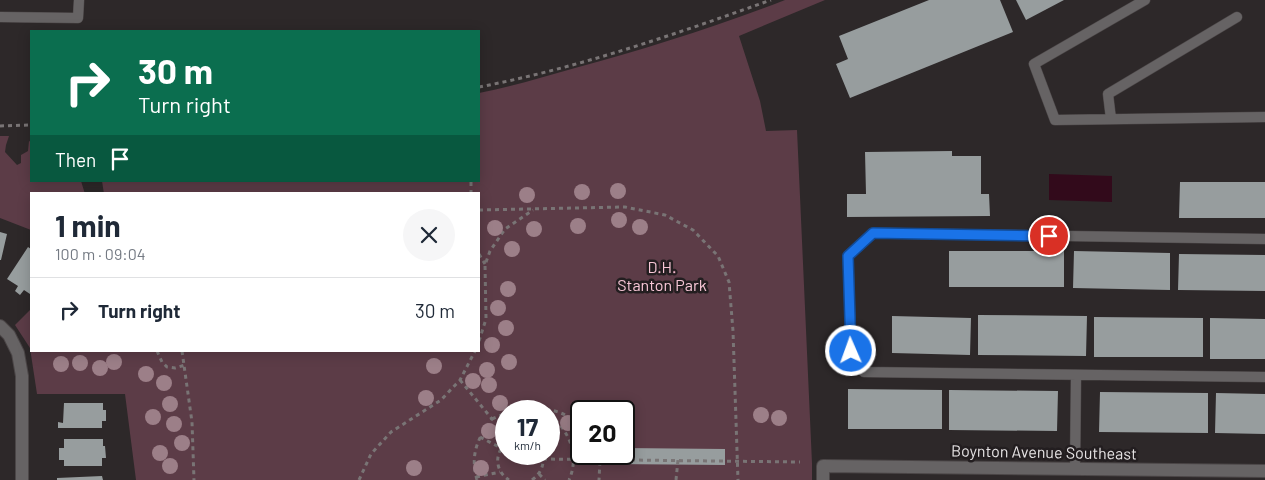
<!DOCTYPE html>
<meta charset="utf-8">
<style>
:root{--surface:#fff;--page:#f6f6f7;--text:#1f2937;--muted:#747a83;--line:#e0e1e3}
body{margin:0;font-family:Barlow,sans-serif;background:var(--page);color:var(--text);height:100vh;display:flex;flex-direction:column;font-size:19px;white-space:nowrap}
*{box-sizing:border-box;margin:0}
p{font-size:16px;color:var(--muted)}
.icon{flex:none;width:28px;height:28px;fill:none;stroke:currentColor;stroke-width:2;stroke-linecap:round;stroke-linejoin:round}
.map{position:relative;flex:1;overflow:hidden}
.panel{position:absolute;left:30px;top:192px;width:450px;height:160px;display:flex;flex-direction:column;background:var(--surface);border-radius:0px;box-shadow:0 2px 12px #0003}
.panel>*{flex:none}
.hud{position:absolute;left:30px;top:30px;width:450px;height:152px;border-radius:0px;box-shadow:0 2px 12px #0003;background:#0b6e4f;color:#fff;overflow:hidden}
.speed{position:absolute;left:495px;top:400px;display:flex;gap:10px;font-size:25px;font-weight:700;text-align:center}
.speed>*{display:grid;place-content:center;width:65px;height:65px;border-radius:50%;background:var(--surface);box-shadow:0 2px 12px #0003;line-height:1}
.speed small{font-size:12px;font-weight:400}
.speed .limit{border:2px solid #111;border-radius:8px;background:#fff;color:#111}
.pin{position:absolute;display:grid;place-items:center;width:42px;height:42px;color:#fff;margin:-21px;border:2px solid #fff;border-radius:50%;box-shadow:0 1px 5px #0007}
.me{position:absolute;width:55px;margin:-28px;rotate:358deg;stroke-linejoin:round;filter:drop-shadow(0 0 4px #0008)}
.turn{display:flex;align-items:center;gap:18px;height:105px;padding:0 25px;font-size:22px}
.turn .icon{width:65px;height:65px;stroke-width:2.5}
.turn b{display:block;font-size:35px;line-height:42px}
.then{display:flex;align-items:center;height:48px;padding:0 25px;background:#0003;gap:10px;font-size:19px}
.round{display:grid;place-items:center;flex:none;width:52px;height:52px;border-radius:26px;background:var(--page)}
.headline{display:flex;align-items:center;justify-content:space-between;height:85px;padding:0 25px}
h1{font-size:30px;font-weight:700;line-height:38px}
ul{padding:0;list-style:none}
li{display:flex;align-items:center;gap:15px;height:65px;padding:0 25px;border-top:1px solid var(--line)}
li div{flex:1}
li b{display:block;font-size:19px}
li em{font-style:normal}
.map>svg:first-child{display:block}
</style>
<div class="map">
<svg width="1265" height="480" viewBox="0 0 1265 480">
<rect width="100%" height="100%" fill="#2d2829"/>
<path fill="#5c3c47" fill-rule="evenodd" d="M785 0H825L739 36 760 101 766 131 797 130 812 463V480H136L125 394H37L30 348 15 325 31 309V351H479V194H104L102 181H479V93C511 87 543 77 575 68 645 49 716 27 785 0ZM506 411H549V454H506ZM581 411H624V454H581Z
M0 136H9L6 145 5 152 17 165 21 163V155L28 151 29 141 31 142V181H81L85 194H31V230L0 218Z"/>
<path fill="#320a1b" d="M1049 174 1112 176V202L1049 200Z"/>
<path fill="#979d9e" d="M929 0H1000L1013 32 850 98 836 64 848 59 839 36Z
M1016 0H1064L1026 20Z
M952 151V156H981V194H989L990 216 847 217V194H866L865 152Z
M1180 182H1265V218H1179Z
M0 232 7 234 1 260H0Z
M28 247 31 249V292L30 294 24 290 20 295 15 291 18 286 7 279Z
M949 251H1064V287H949Z
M1074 251 1170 253V290L1073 288Z
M1179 254 1265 255V291L1178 290Z
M978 315 1087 316 1086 356 978 355Z
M892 316 971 318 970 355 892 353Z
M1094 317 1203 318V357H1094Z
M1210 318 1265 319V359H1210Z
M848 389 942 390V429H848Z
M949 390 1058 391 1057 431 949 430Z
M1100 392 1208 393V433L1099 432Z
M1216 393 1265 394V434L1215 433Z
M64 403H103V410H106V421H102V428H58V422L63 423Z
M549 428 558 440 549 445Z
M64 439H103V446H105L106 458H102V466H64V460H59V448H64Z
M624 448 725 449V465L611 464V454H624Z
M102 476 103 480H57V478Z"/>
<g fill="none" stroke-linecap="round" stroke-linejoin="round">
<defs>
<path id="service" d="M1145 0 1034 64 1055 120 1265 117
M0 17 78 18 79 0
M1111 119 1108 94 1237 17
M1265 239 873 233 848 256 851 351 864 372 1265 377
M1075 469 1076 375"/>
<path id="minor" d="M0 326 9 335 18 353 22 376V480
M823 480V466L1265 471"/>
</defs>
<use href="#service" stroke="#4b4647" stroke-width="11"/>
<use href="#minor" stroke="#4b4647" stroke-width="14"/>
<path stroke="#797475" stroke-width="3" stroke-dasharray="4 4" stroke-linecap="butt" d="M479 87C578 68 676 34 771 0
M0 126 31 125
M471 194V181
M479 210 625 207 665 215 693 230 718 256 729 282 733 331 738 480
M479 254 485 264
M479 341 486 319 485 265 490 251 505 229 533 210
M157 351 162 362 167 367 175 368 185 365
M182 351 192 422 194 480
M460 380 492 419C477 439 470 455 477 480
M538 408C556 410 568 414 581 426
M511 411C521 407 534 405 543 411
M549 415C569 429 580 456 569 480
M492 419 506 413
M480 437 501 448
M506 443C494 454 495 471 509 480
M598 454 600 460 599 480
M543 459 800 462
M539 474 545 480
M476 477 500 472
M359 480 371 454 391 432 441 400 460 380 475 351
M532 480C541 473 545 465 542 454
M676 480 678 460"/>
<use href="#service" stroke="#666364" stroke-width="10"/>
<use href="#minor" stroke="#666364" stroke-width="12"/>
</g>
<g fill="#9c7f88">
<circle cx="618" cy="191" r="8"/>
<circle cx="582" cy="192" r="8"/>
<circle cx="527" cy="195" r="8"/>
<circle cx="619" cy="220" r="8"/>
<circle cx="578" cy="226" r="8"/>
<circle cx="640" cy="227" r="8"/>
<circle cx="495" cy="228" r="8"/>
<circle cx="534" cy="229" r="8"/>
<circle cx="512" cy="249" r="8"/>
<circle cx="508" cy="289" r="8"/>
<circle cx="498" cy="308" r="8"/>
<circle cx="506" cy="328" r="8"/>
<circle cx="492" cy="345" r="8"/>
<circle cx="114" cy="362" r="8"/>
<circle cx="509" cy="362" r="8"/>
<circle cx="80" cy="363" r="8"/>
<circle cx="61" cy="364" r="8"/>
<circle cx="434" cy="366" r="8"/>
<circle cx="100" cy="368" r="8"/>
<circle cx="487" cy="370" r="8"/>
<circle cx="146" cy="374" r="8"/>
<circle cx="473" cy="381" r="8"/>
<circle cx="164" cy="383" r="8"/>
<circle cx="489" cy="385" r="8"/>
<circle cx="426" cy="398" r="8"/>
<circle cx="500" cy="403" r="8"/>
<circle cx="170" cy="404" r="8"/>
<circle cx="761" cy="415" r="8"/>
<circle cx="153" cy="417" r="8"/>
<circle cx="779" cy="418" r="8"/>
<circle cx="568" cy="423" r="8"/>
<circle cx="174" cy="424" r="8"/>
<circle cx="489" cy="431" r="8"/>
<circle cx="182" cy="443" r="8"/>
<circle cx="160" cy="453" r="8"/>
<circle cx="170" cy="466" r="8"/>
<circle cx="414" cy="468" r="8"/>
<circle cx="481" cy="468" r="8"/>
</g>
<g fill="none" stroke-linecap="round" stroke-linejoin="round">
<defs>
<path id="route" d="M851 351 848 256 873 233 1049 236"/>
</defs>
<use href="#route" stroke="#114b97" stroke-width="12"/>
<use href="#route" stroke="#1a73e8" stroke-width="9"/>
</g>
<g text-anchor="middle" stroke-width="5" stroke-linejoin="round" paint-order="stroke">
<g font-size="16" fill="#f7c6d6" stroke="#231e20">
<text x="662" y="273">D.H.<tspan x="662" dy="18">Stanton Park</tspan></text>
</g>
<g font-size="16" fill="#e7e4e5" stroke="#231e20">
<text transform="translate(1044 452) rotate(1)" y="6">Boynton Avenue Southeast</text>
</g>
</g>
</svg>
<div class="speed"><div>17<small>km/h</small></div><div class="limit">20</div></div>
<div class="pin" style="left:1049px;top:236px;background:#d93025"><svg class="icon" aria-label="arrive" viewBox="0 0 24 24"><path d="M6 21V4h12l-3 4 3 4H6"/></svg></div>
<svg class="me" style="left:851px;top:351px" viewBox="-20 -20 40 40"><circle r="17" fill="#1a73e8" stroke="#fff" stroke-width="3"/><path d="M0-11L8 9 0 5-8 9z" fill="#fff"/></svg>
<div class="hud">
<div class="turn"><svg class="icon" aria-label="right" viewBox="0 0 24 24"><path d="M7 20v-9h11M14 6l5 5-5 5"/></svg><div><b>30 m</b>Turn right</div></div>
<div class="then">Then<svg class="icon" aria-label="arrive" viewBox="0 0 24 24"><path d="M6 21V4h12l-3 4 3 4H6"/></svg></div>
</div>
<section class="panel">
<div class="headline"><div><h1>1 min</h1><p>100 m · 09:04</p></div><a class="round"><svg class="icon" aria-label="close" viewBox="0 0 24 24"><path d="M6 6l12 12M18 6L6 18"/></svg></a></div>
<ul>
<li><svg class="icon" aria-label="right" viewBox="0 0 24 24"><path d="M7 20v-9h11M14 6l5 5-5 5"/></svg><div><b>Turn right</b></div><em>30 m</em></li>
</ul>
</section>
</div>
